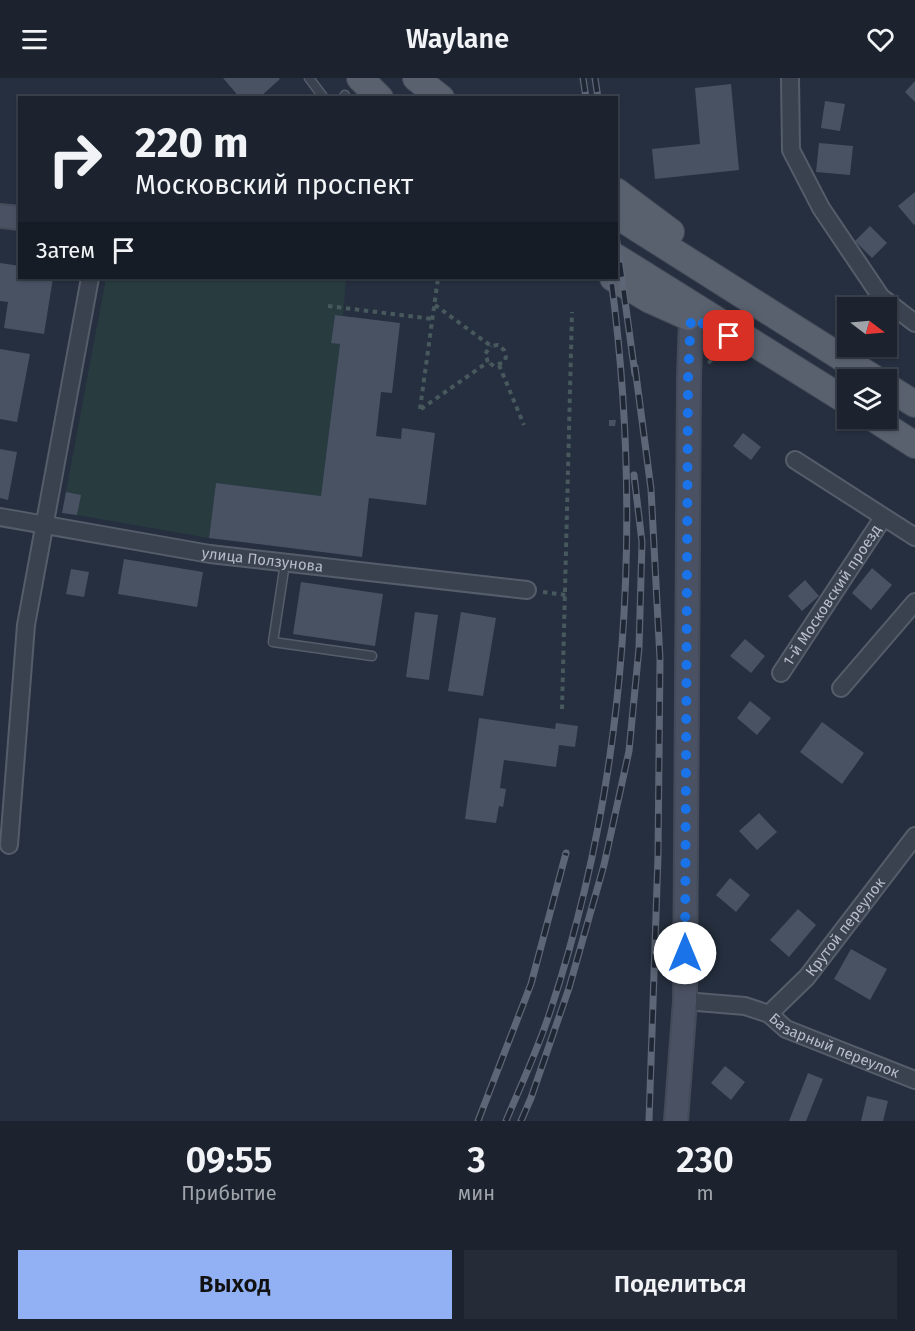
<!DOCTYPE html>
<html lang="ru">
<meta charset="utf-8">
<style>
:root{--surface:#1c232f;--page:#252b37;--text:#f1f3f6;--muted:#a0a4aa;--line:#3a404b;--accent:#92b1f4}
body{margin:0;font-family:"Fira Sans",sans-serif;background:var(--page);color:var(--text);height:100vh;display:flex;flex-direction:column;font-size:22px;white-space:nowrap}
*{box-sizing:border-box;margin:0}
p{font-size:20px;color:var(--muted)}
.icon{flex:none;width:33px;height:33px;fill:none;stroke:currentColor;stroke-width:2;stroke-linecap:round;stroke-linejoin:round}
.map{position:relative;height:1043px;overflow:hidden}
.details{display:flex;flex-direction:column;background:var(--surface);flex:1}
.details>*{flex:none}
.top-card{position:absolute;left:18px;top:18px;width:600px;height:183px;border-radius:0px;box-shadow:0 2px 4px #0004,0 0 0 2px var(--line);background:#1c232f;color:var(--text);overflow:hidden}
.needle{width:39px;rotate:106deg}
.fabs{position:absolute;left:837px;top:219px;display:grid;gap:12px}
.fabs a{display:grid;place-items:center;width:60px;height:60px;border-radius:0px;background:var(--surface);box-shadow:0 2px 4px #0004,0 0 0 2px var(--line);font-size:30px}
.pin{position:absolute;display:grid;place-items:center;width:51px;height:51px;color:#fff;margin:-26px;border-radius:12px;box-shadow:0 3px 9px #0006}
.me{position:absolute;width:66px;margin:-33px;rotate:0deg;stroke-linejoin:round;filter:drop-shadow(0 0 4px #0008)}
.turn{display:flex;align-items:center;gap:21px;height:126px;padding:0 18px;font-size:27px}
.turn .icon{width:78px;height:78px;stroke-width:2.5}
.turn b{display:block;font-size:42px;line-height:51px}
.then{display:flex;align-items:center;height:57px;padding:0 18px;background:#0003;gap:12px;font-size:22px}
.eta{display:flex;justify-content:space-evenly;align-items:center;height:102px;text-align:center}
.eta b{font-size:36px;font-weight:600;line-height:42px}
.primary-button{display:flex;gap:12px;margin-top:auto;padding:12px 18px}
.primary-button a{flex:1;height:69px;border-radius:0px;background:var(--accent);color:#111;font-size:24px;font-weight:600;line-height:69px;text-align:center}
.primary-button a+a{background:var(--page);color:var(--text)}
header{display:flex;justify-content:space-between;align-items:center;height:78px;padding:0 18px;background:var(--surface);font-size:27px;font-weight:600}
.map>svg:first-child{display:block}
</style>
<header><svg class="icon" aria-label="menu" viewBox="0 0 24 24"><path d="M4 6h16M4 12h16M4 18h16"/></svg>Waylane<svg class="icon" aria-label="heart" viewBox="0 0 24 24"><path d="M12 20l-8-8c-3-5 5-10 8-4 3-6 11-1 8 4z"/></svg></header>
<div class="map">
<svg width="915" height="1043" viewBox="0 0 915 1043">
<rect width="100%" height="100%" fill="#262f3f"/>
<path fill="#283c40" d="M106 200H346L343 238 335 237 331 264 340 266 321 418 216 405 209 460 77 437 80 417 66 414Z"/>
<path fill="#485263" d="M223 0H279L280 1 259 20H240Z
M915 3V24L905 14Z
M731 6 739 92 655 101 652 71 700 66 695 10Z
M825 23 845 26 840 53 821 50Z
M819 65 853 68 850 97 816 94Z
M915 114V146L914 147 898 128Z
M870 148 887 165 872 180 855 163Z
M0 185 20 188V200H53L44 256 4 250 8 224 0 223Z
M335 237 400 245 392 315 381 314 376 358 401 361 402 350 435 355 426 427 369 420 362 479 209 460 216 405 321 418 340 266 331 265Z
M0 271 30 276 17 344 0 341Z
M609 342H616L615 348H609Z
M743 355 761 369 751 382 733 368Z
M0 371 17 374 8 422 0 420Z
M66 414 81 417 77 437 62 435Z
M124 481 203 494 197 529 118 516Z
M872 490 892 507 871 532 852 515Z
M71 491 89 494 84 519 66 516Z
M805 502 819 518 802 533 788 518Z
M301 504 383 516 375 568 293 556Z
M415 534 438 537 429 602 406 599Z
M461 534 496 540 483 618 448 613Z
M745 561 765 578 751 595 730 578Z
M750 623 771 640 757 657 737 640Z
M479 640 555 651 556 645 578 648 575 669 559 667 556 689 504 682 500 710 506 711 503 729 499 728 496 745 465 741Z
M822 644 864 675 842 706 800 674Z
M759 735 777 754 757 772 739 753Z
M730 800 750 817 736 834 716 817Z
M798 831 816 847 789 879 770 862Z
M851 871 887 891 870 922 834 901Z
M725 988 745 1004 731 1022 711 1005Z
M808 995 823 1001 806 1043H789Z
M867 1018 888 1023 883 1043H861Z"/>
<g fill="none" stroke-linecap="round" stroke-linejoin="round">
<defs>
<path id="lane" d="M309 0 324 20
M343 20 345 17
M285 485 273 564 372 578"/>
<g id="street">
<path d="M790 0 791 72 821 130 881 219 915 245"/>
<path d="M795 382 915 459"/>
<path id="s1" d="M0 439 210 476 527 512"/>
<path id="s2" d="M781 595 883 440"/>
<path d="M841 610 915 524"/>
<path d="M9 767 26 547 90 200"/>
<path id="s3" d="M685 923 745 928 769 936 786 951 915 1002"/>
<path id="s4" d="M769 936 807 899 915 758"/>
</g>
<path id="secondary" d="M0 138 20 140
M676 1043 685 923 689 300 691 240"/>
<path id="primary" d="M360 0 380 20
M416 0 441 20
M616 113 671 154
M616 137 877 302
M616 179 848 324
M613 200 650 222 688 239
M886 308 915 326
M873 340 915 367"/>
</defs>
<use href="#lane" stroke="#555d6a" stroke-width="11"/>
<use href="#street" stroke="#555d6a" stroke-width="20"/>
<use href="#secondary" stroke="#444b58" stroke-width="26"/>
<use href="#primary" stroke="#444b58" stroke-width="28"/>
<path stroke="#47595d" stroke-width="4" stroke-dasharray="4.5 4.5" stroke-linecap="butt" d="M435 227 491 268 498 267 504 272 506 279 504 284 494 288 488 284
M328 228 433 241
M488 284 485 276 491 268
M708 285 719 277 731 276
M499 287 524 347
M420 331 438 200
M421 331 488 284
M543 514 566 517
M562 631 572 234"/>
<use href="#lane" stroke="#3a424f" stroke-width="8"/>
<use href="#street" stroke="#3a424f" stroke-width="16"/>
<use href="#secondary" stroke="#495162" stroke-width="22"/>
<use href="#primary" stroke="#59616f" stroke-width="26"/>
<defs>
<path id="rail" d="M583 0 586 20
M595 0 598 20
M616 157 635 296
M635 289 651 411 660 581 658 778 649 1043
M478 1043 531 906 566 775
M506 1043C521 1007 538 971 550 934 628 700 643 442 611 200
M521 1043 531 1020 569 910 604 787 629 673 639 570 642 464 634 397"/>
</defs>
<use href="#rail" stroke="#5d6676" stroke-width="7"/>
<use href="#rail" stroke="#1f2734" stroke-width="4.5" stroke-dasharray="14" stroke-linecap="butt"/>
</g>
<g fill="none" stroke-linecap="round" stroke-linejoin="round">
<path stroke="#1a73e8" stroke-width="10" stroke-dasharray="0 18" d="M685 875 688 300 691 240 729 258"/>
</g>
<g text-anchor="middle" stroke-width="4.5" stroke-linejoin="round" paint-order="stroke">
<g font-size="15" fill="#b7bdca" stroke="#1f2734">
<text dy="5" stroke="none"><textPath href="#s1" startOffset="266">улица Ползунова</textPath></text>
<text dy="5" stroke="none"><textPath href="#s2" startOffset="93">1-й Московский проезд</textPath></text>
<text dy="5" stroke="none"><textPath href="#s4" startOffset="116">Крутой переулок</textPath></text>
<text dy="5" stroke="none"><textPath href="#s3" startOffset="159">Базарный переулок</textPath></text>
</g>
</g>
</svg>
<div class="fabs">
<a><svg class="needle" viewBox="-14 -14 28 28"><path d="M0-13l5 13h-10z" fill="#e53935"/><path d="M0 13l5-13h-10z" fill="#a0a4aa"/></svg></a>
<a><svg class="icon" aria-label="layers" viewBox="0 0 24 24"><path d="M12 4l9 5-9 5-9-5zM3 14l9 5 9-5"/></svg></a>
</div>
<div class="pin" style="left:729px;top:258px;background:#d93025"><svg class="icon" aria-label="arrive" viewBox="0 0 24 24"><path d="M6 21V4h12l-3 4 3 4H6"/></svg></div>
<svg class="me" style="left:685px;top:875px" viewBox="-20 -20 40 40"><circle r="19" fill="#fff"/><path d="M0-13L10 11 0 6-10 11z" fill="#1a73e8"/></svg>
<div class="top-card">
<div class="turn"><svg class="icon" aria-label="right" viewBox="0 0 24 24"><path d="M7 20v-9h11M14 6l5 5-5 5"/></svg><div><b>220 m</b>Московский проспект</div></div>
<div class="then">Затем<svg class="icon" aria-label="arrive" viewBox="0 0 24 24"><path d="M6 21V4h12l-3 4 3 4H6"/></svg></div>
</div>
</div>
<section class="details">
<div class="eta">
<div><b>09:55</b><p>Прибытие</p></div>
<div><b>3</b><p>мин</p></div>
<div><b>230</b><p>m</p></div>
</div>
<div class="primary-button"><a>Выход</a><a>Поделиться</a></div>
</section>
